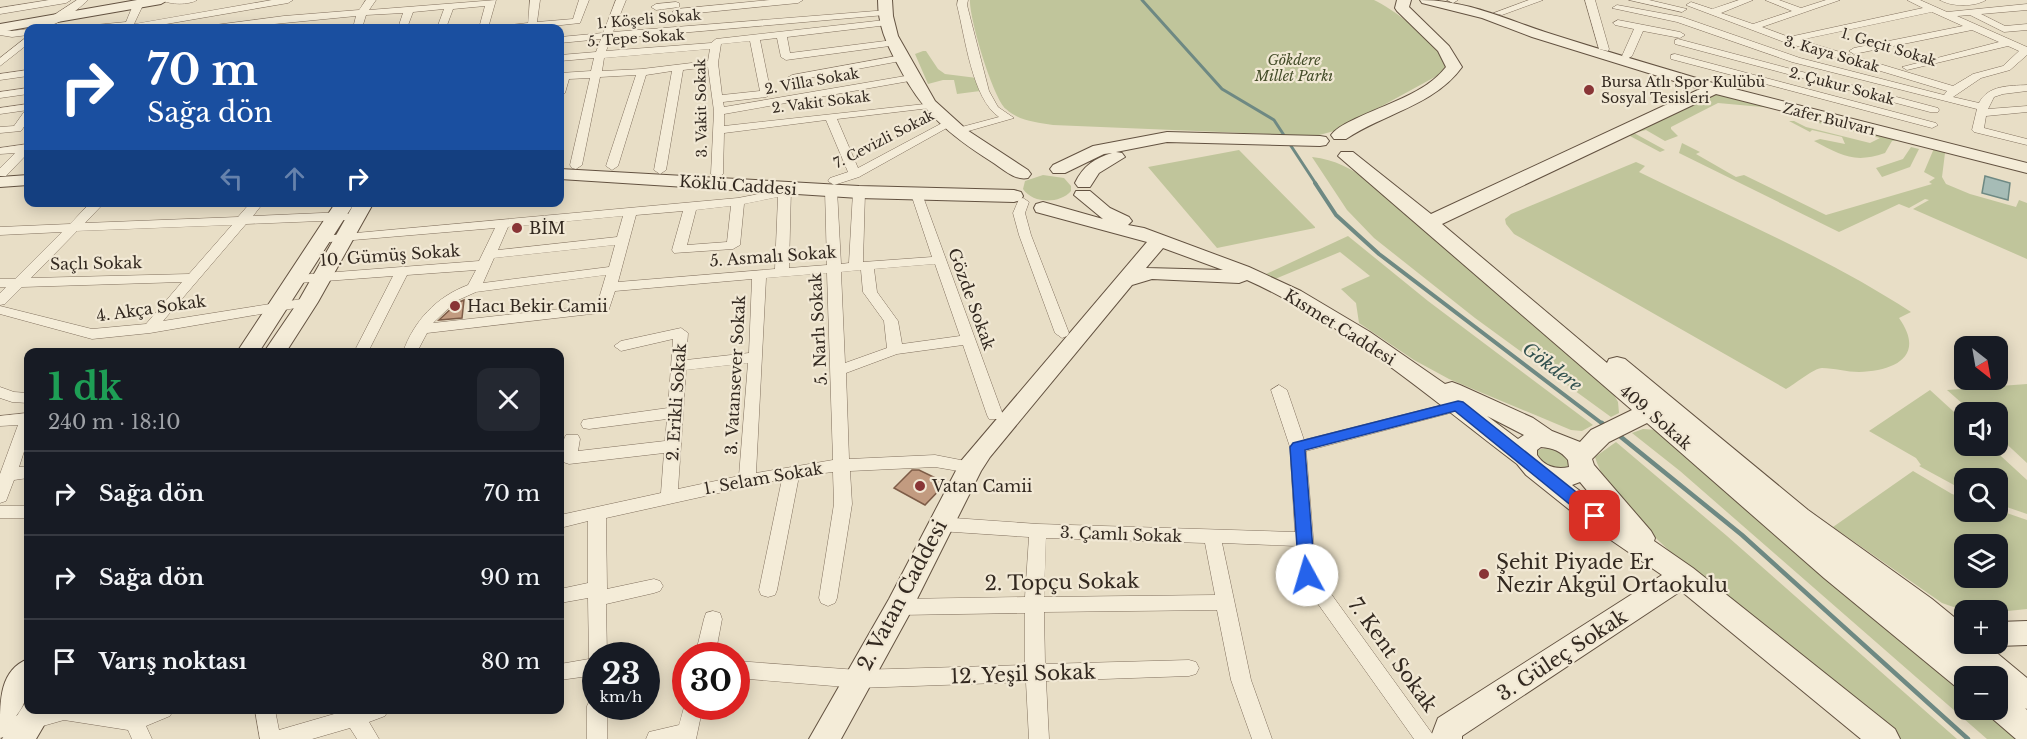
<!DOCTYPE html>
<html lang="tr">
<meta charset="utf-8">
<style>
:root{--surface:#171b24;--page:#242831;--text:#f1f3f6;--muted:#9ea1a6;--line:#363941}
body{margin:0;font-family:"Libre Baskerville",serif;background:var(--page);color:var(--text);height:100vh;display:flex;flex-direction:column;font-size:22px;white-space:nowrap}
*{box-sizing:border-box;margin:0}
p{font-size:20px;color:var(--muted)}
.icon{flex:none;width:33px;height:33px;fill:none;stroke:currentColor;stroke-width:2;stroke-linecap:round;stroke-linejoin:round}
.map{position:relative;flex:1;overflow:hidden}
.side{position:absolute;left:24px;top:348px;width:540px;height:366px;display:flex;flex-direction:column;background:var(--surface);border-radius:12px;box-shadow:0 3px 15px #0003}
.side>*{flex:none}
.guide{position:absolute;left:24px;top:24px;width:540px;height:183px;border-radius:12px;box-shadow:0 3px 15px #0003;background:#1a4fa0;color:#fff;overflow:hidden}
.needle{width:39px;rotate:149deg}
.tools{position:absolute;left:1954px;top:336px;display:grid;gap:12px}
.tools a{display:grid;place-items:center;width:54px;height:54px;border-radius:12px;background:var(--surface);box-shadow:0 3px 15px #0003;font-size:30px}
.speed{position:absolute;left:582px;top:642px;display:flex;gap:12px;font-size:30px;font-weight:700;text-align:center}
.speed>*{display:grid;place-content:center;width:78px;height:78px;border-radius:50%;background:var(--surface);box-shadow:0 3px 15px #0003;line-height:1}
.speed small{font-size:15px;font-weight:400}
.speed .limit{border:9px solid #d22;background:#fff;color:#111}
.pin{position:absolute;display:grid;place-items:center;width:51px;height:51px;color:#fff;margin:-26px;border-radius:12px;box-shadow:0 3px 9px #0006}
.me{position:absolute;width:66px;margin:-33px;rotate:354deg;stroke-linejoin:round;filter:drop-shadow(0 0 4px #0008)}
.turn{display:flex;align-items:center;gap:21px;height:126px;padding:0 24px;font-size:27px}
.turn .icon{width:78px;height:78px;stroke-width:2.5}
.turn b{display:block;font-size:42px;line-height:51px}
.lanes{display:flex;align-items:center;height:57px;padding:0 24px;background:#0003;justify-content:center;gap:30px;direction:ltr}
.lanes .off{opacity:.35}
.round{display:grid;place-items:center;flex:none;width:63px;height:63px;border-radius:12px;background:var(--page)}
.overview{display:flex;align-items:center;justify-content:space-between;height:102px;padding:0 24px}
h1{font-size:36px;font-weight:700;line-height:45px;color:#1e9e55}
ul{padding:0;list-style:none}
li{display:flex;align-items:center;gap:18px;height:84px;padding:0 24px;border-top:2px solid var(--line)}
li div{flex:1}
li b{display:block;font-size:22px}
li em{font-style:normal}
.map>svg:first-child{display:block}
</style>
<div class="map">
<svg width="2027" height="739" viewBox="0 0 2027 739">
<rect width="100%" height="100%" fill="#e8dec6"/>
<path fill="#c0c59b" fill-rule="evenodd" d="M970 0H1374C1391 8 1437 41 1445 58 1447 62 1446 68 1444 72L1338 130 1308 138 1269 134 1053 125C1036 122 1019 121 1006 109 993 98 969 18 970 0Z
M923 51H926L938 69 945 74 977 78 980 91 957 94 954 80H943L928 84 915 54Z
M1722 92 1773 108 1718 103 1671 127V129L1678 136 1665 141 1646 130 1634 133 1665 150 1660 152 1630 136 1631 131Z
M1786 111 1904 139 1892 141 1885 153C1854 164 1841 155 1814 141L1820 139 1845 144 1842 137 1812 130 1810 132 1789 121H1794L1806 127 1870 143 1880 138 1790 116Z
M1682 143 1700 152 1696 154 1736 177 1744 175 1826 215 1932 184 1929 182 1935 178 1924 172 1935 146 1948 153H1945L1942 177 1946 184 1970 194 2016 207 2019 200 2027 203V259L1913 209 1929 200 1925 199 1909 208 1899 204 1839 232 1679 153Z
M1911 147 1919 149 1910 167 1882 177 1876 168 1903 159Z
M1239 150 1315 227V228L1217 248 1148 167Z
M1312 157C1336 160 1351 168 1369 182L1610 388 1618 402 1619 413 1611 417 1475 318 1374 238 1347 210Z
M1636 162 1645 166 1639 172C1730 217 1825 256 1911 312L1899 318C1926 356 1895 371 1859 372 1847 372 1834 368 1822 368 1814 368 1794 385 1786 389L1514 234 1506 224 1505 219 1511 214Z
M1043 175 1064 178 1071 186V191C1060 204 1033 204 1023 189L1025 181Z
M1348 236 1428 301 1593 425 1582 431 1571 430 1449 379 1414 360 1359 323 1356 303 1341 289 1370 276 1340 252 1275 279 1266 274Z
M2027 384V463L1998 436V412H1972L1947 390Z
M1930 390 1965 422V446H1990L2027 480V514L1998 504V478H1965V491L1919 466 1921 465 1916 458 1869 431Z
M1643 429 1657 430 1675 443 1965 691V710H1987L2022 739H1987L1680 471 1632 433Z
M1616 442 1727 536 1957 739H1897L1674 555C1648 531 1604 490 1595 457Z
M1550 447 1568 457 1569 464 1567 467 1553 469 1539 461 1536 453 1537 450Z
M1913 471 1952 494 1965 498V512L1998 510 2027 520V609L1998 612 1965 611 1942 603 1833 527ZM1965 544H1998V578H1965Z"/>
<path fill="#a6bcb6" stroke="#6e8983" stroke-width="1.5" d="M1985 176 2010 183 2008 200 1982 193Z"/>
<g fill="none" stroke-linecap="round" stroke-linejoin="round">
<path stroke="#6e8983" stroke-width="3" d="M1142 0 1222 89 1274 120 1316 184"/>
<path stroke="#6e8983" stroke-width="4" d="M1315 183 1336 215 1379 254 1604 425"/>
<path stroke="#6e8983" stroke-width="4.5" d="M1602 423 1607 427
M1616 433 1742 535 1968 739"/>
</g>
<path fill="#c29b80" stroke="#7d5c47" stroke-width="1.5" d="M464 300 462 318 439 320 457 303Z
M912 470H919L946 483 925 505 894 488Z"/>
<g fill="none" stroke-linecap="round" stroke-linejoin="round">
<defs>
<path id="street" d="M49 0H71L66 3 0 14V8Z
M77 0H88C74 13 53 30 34 28Z
M162 0H197C189 5 170 5 162 0Z
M272 0H293L288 3 143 28H90L95 25 126 22 133 5 138 2 143 5 134 24Z
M366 0H376L369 10 496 0 488 28H479L485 6 453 9 446 28H437L444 9 413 12 407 28H398L403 13 366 15 362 28H353L356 16 233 28H210L215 25 284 16 359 10Z
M530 0H540L537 22 573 19 579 0H589L580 23 534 28H506L510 25 528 23Z
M616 0H626L613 32 888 10V14L885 15 611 39 606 51 711 43 716 39 885 20 888 21V25L787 37 790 53 893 40 898 43 897 45 786 60 781 57 777 38 760 40 771 94 766 97 723 102 724 107 911 75 915 76V80L724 114V126L934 103 935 105 930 108 837 119 858 168 944 122 948 121 954 124 859 177 834 185 828 181 830 178 848 172 826 120 724 133 723 174 717 178 711 174 714 111 708 67 683 70 666 170 660 174 654 170 672 71 646 75 618 166 612 170 606 166 636 75 600 77 582 165 576 169 572 168 570 165 590 78 569 79 565 93 560 96V73L591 71 594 58 560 61V55L596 52 601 39 560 43V37L603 33ZM750 41 760 91 722 95 718 63 721 44ZM710 49 708 61 642 69 602 71 604 58Z
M770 0H803L798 3 677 15 672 12 677 9Z
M958 0H968L967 5 989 91 998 107 1014 118 958 134 952 131 954 129 999 117C972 99 965 36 957 5Z
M1447 0H1458L1453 3Z
M1529 0H1543L1502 15 1494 13Z
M1585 0H1595L1609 49 1608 51 1599 49Z
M1629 0H1649L1687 9 1682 12Z
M1739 0H1753L1721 13 1753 24 1792 11 1765 0H1779L1801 8 1826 0H1840L1762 27 1789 37 1923 8 1907 0H1920L1947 12 2027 4V10L1981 14 2005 26 2027 24V30L2004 32 1970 15 1957 16 2027 47V55L2010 70 1981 78 1953 97 1979 103C1988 85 2009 86 2027 85V91L2003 94 1994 97 1988 109 2027 106V112L1986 116 1984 128 2027 139V145L1974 132 1972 130 1977 109 1792 62 1677 22 1612 8 1617 5 1682 17 1800 58 1944 95 1947 91 1784 42 1686 5 1691 2 1712 9ZM1932 12 1963 26 1854 48 1849 51 1854 54 1972 30 1999 42 1902 67 1907 70 2008 46 2019 51 2003 66 1973 74 1953 86 1800 40Z
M1940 0H1986C1975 7 1951 7 1940 0Z
M676 2 679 3V7L656 10 651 7 656 4Z
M1618 20 1680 32 1685 35 1680 38 1643 31 1632 56 1627 59 1622 56 1634 29 1615 25 1613 23Z
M0 29 12 31 28 29V35L12 37 0 35Z
M28 36V44L0 66V58Z
M1678 39 1938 108 1939 110 1938 112H1930L1675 44V40Z
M1675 54 1936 123 1938 125 1932 128 1671 59V55Z
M902 55 907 58 906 60 792 81 787 78 792 75Z
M28 70V76L0 80V74Z
M28 88V94L0 98V92Z
M28 104V110L0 114V108Z
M28 111V121L21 131 0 133V127L14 126 24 112Z
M28 144V153L6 176H0V168L15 153 0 154V148Z
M785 184 791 188 789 268 827 265 825 190 831 186 837 190 841 264 849 263 853 192 859 188 865 192 863 262 932 257 911 194 917 190 921 191 1003 415 1001 419H989L987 415 963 345 897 354 846 373 849 459 935 455 976 463 978 467 976 471 970 473 935 467 850 471 852 504 837 598 835 603 828 606 821 603 819 598 834 504 833 472 799 476 777 590 775 595 768 597 761 595 759 590 782 479 606 518 607 589 654 579 660 581 663 586 660 591 654 593 606 604 607 656H596V675L560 680V664L589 659 588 598 560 603V589L588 583V521L560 528V515L661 493 664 453 569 464 563 462C559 455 562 442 566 435H578L580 439 578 451 665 441 667 419 589 429 583 428 581 424 583 420 589 419 668 408 673 339 621 351 614 346 621 341 681 328 688 333 686 360 749 353 752 279 615 291 608 312 427 333 417 352H403C414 321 436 297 468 285L476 270 407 275 368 352H354L393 276 298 283 291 279 298 275 479 261 495 228 318 243 317 240 323 236 738 198 779 190 781 185ZM778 197 775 269 618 282 636 215 683 211 672 250 674 253 733 249 740 245 744 204ZM731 206 727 242 687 245 696 210ZM623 216 617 237 498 250 508 227ZM615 245 609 267 483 283 494 258ZM935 264 960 336 902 344 898 321 877 292 874 269ZM861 270 863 292 884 321 887 348 845 363 841 272ZM827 273 833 460 756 473 766 278ZM606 275 597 305 433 323 456 301 476 292ZM748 363 739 476 678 489 686 370Z
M1023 198 1029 202 1025 213 1031 235 1069 333 1067 336 1062 338 1055 333 1019 235 1013 213 1019 199Z
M91 202H105L85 223 238 217 251 202H264L253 216 345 212 351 216 345 220 246 224 163 321 308 298 313 299 315 302 313 305 150 333 92 339 0 314V306L92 329 146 324 182 282 22 287 5 304 0 305V293L6 287H0V279H15L62 232 0 235V227L70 224ZM232 225 189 274 31 278 77 231Z
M1279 385 1287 390 1304 440 1458 401 1464 402 1466 406 1464 410 1458 411 1306 451 1316 573 1436 739H1414L1301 580 1298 575 1296 546 1222 543 1251 680 1272 739H1252L1231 680 1217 610 1044 612 1045 664 1189 660 1196 662 1199 668 1196 674 1189 676 1046 681 1049 739H1029L1026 682 858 688 736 678V661L858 670 1025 665V613L899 615 892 612 890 607 892 602 899 599 1025 597 1029 537 939 531 933 529 930 524 933 519 939 517 1038 524 1295 532 1290 447 1271 390ZM1046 538 1205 543 1215 595 1044 597Z
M0 387 14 392 28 393V403L12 402 0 398Z
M28 413V439L19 467 28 466V478L14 480 6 501 0 503V474L18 425 0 426V416Z
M0 506H28V518H0Z
M713 611 720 613 722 619 715 656H695L704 619 706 613Z
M596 698V706H607V739H587V706L590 700Z
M686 700V706H703L696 739H646L649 732 679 725Z
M37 710H113L134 713 141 710H173L170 716 146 726 152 739H132L128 730 64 720 0 738V720Z
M255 710H275L279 730 341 712 340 710H388L385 716 369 722 379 739H357L350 728 312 739H260Z"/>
<path id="secondary" d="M137 0H168L161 4 0 32V24Z
M878 0H892L893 16 898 36 935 101 967 130 1028 170 1031 174 1028 178C1015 181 1003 169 992 162 948 134 922 112 898 65 886 43 878 25 878 0Z
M1397 0H1411L1409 7 1449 46 1462 67C1435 105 1383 114 1346 139H1334L1331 135C1337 127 1347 123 1355 119 1385 104 1425 94 1446 67L1438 51 1397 11 1395 8Z
M1420 0C1465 0 1503 18 1545 32 1601 50 1657 66 1713 83H1726L1727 87 2027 163V173L1716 94 1442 224 1607 363 1609 359 1617 357 1625 359 1808 510 1932 599 1965 626V644H1986L2027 678V709L2025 708 2027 710V739H2016L1987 714 1985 710H1998V692L2002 693 1998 689V676H1983L1977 671 1980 676H1965V690L1955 686 1824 578 1647 423 1609 442 1592 459 1594 465 1651 531 1655 538 1654 541 1693 568 1895 729 1900 739H1861L1681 591 1462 736V739H1430L1438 718 1662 575 1586 523 1526 475 1517 464C1430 398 1347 325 1247 280L1239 283 1152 279 1132 285 990 457 981 471 909 615 841 739H809L889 599 961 461 1147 242 1036 212 1034 208 1036 204 1043 202 1103 219 1074 195 1076 191H1090L1110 208 1129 217 1132 221 1128 225 1144 228 1249 267 1301 291 1370 332 1445 384 1452 382 1460 385 1533 418 1552 431 1580 442 1591 430 1632 410 1338 156 1341 152H1353L1431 214 1700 89 1532 37 1482 18 1422 3ZM1163 248 1223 270 1146 268ZM1487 416 1524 435 1518 439ZM1541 447C1553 448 1561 451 1568 460L1569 467C1556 470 1544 466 1537 455V450ZM1580 482 1599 505 1572 485Z
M1167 132 1320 136 1326 137 1329 141 1326 145 1320 146 1167 142 1116 152 1122 153 1125 157 1099 173 1090 187H1078L1075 183C1083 166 1095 158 1112 153L1104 154 1065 173H1053L1050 169 1053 165 1093 146Z
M560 169 859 186 1014 190 1021 192 1023 196 1021 200 1014 202 859 198 560 179Z
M28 175V185L0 187V177Z
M336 202H355L259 352H237Z
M355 202H374L318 302 286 352H264L298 302Z
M2027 621V645L1998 646 1991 644H1998V622Z
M28 659C31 685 28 716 0 727 0 700 0 670 28 659Z
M27 700 28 710H53L36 739H2Z"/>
</defs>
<use href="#street" stroke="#81705e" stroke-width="1"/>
<use href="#secondary" stroke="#635241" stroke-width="2"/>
<use href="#street" fill="#f4ecd8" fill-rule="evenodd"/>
<use href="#secondary" fill="#f4ecd8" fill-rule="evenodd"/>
</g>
<path fill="#2563eb" stroke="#184099" stroke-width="1.5" d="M1458 401 1463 402 1600 511 1603 516 1600 520H1589L1455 411 1305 450 1315 575 1313 579 1307 581 1301 579 1299 575 1290 447 1293 443Z"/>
<g fill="#893536" stroke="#f1e8d4" stroke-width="2">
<circle cx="1589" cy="90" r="6"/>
<circle cx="517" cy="228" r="6"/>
<circle cx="455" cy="306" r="6"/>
<circle cx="920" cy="486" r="6"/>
<circle cx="1484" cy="574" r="6"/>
</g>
<g text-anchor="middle" stroke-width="4.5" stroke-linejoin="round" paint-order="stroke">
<g font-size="14" fill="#332920" stroke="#f1e8d4">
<text transform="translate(649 19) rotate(-5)" y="5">1. Köşeli Sokak</text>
<text transform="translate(636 38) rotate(-4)" y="5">5. Tepe Sokak</text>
<text transform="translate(1889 47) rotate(17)" y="5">1. Geçit Sokak</text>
<text transform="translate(1832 54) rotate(16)" y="5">3. Kaya Sokak</text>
<text transform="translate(812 81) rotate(-10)" y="5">2. Villa Sokak</text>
<text transform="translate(1842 86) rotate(15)" y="5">2. Çukur Sokak</text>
<text transform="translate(821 102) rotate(-7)" y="5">2. Vakit Sokak</text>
<text transform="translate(701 108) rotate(-91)" y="5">3. Vakit Sokak</text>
<text transform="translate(1829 119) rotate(14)" y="5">Zafer Bulvarı</text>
<text transform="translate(884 139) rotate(-27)" y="5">7. Cevizli Sokak</text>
</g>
<g font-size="14" font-style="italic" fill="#444d29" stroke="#f1e8d4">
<text x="1294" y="65">Gökdere<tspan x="1294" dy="16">Millet Parkı</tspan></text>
</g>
<g font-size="14" fill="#332920" stroke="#f1e8d4" text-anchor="start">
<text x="1601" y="87">Bursa Atlı Spor Kulübü<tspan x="1601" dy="16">Sosyal Tesisleri</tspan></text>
</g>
<g font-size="16" fill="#332920" stroke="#f1e8d4">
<text transform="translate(738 185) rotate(4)" y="6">Köklü Caddesi</text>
<text transform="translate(390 255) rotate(-4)" y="6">10. Gümüş Sokak</text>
<text transform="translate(773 256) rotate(-4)" y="6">5. Asmalı Sokak</text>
<text transform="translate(96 263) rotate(-1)" y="6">Saçlı Sokak</text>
<text transform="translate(972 299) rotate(70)" y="6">Gözde Sokak</text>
<text transform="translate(151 308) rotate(-8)" y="6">4. Akça Sokak</text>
<text transform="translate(1340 327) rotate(32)" y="6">Kısmet Caddesi</text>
<text transform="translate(818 329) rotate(-93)" y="6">5. Narlı Sokak</text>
<text transform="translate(735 375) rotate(-87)" y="6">3. Vatansever Sokak</text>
<text transform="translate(676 402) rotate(-86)" y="6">2. Erikli Sokak</text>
<text transform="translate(1656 417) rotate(41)" y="6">409. Sokak</text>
<text transform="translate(763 478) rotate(-10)" y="6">1. Selam Sokak</text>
<text transform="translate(1121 534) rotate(2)" y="6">3. Çamlı Sokak</text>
</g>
<g font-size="16" fill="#332920" stroke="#f1e8d4" text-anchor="start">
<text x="529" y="234">BİM</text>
<text x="467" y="312">Hacı Bekir Camii</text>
<text x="932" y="492">Vatan Camii</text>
</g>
<g font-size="18" font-style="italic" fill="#31514f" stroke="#f1e8d4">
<text transform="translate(1552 367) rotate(37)" y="6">Gökdere</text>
</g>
<g font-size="20" fill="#332920" stroke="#f1e8d4" text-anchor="start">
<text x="1496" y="569">Şehit Piyade Er<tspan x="1496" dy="23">Nezir Akgül Ortaokulu</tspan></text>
</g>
<g font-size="20" fill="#332920" stroke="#f1e8d4">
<text transform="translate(1062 582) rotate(-1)" y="7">2. Topçu Sokak</text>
<text transform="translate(902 595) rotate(-62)" y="7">2. Vatan Caddesi</text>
<text transform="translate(1393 655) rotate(54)" y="7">7. Kent Sokak</text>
<text transform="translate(1562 655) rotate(-33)" y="7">3. Güleç Sokak</text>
<text transform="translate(1023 674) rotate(-2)" y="7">12. Yeşil Sokak</text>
</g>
</g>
</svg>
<div class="tools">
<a><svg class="needle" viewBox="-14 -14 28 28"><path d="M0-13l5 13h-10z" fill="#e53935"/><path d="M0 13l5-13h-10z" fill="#9ea1a6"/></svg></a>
<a><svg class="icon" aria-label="sound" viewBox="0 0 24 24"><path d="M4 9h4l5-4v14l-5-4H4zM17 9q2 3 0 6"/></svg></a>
<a><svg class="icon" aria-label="search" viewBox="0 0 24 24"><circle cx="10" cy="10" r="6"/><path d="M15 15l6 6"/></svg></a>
<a><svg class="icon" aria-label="layers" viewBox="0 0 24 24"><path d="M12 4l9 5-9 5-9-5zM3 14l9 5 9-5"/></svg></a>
<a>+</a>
<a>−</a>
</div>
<div class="speed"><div>23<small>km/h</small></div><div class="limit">30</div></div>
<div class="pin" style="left:1595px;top:516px;background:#d93025"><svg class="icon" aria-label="arrive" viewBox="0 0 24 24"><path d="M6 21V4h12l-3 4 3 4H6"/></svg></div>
<svg class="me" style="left:1307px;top:575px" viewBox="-20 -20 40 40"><circle r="19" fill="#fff"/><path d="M0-13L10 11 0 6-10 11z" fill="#2563eb"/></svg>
<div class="guide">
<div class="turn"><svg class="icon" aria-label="right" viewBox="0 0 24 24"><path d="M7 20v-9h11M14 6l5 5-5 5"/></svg><div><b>70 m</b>Sağa dön</div></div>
<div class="lanes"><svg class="icon off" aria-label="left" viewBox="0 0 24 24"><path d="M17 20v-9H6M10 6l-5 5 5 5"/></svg><svg class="icon off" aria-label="ahead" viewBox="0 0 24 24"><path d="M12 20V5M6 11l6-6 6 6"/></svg><svg class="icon" aria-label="right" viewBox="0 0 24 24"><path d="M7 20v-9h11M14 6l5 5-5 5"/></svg></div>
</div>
<section class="side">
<div class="overview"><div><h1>1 dk</h1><p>240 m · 18:10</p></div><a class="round"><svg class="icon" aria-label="close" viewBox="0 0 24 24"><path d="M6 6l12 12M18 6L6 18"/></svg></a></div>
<ul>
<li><svg class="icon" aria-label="right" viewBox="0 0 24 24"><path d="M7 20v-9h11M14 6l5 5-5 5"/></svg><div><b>Sağa dön</b></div><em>70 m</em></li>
<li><svg class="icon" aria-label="right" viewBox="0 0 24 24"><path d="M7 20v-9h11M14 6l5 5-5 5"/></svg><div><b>Sağa dön</b></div><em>90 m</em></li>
<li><svg class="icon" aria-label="arrive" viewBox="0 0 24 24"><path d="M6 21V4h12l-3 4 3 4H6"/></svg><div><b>Varış noktası</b></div><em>80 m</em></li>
</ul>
</section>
</div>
